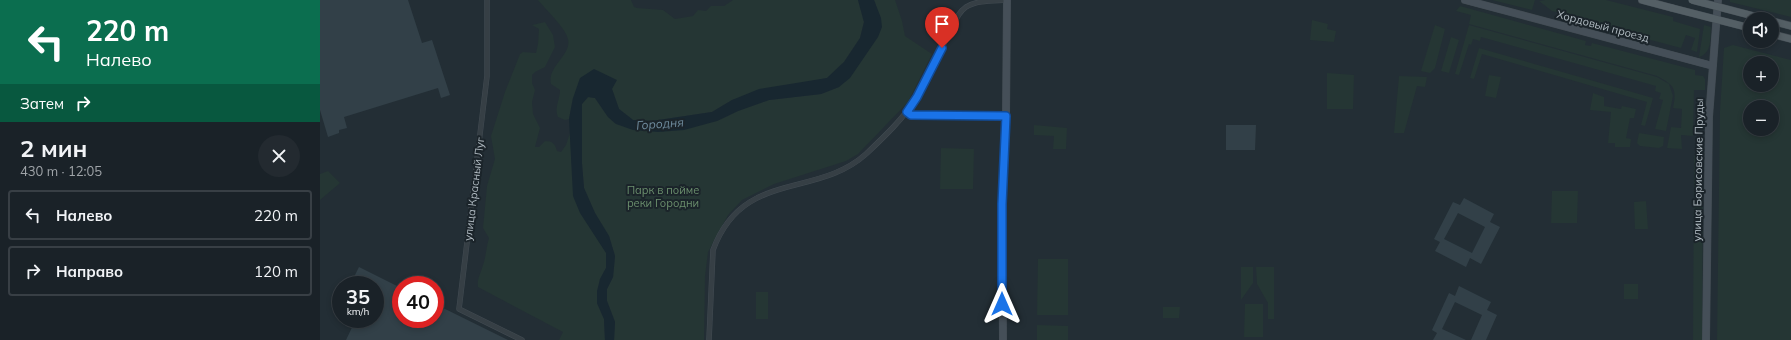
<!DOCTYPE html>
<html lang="ru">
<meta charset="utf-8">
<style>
:root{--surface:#1a2228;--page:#232a30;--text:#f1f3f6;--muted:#9fa4a8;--line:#383f45}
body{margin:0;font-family:Mulish,sans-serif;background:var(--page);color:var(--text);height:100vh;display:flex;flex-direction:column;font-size:15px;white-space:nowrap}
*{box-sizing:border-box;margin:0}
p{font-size:13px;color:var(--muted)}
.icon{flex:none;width:22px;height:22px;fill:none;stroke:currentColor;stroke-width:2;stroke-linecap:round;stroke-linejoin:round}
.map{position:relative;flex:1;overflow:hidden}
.sheet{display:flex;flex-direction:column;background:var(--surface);width:320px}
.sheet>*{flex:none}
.top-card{background:#0b6e4f;color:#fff;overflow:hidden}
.buttons{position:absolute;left:1423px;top:12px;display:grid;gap:8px}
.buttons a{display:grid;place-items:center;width:36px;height:36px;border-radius:50%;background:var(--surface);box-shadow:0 2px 6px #0003,0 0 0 1px var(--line);font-size:20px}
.speed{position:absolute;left:12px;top:276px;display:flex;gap:8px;font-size:20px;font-weight:700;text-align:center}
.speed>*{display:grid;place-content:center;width:52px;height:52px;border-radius:50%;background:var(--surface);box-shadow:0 2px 6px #0003,0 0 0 1px var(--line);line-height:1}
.speed small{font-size:10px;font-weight:400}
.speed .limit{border:6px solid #d22;background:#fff;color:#111}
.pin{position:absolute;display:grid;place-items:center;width:34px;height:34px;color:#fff;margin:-41px -17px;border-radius:50% 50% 50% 0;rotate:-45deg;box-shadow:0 0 4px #0007}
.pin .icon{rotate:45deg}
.me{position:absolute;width:44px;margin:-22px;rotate:0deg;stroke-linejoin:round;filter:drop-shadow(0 0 3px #0008)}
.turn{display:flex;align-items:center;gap:14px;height:84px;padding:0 20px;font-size:18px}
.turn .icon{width:52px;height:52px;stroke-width:2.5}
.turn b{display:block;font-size:28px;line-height:34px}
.then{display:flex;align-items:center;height:38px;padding:0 20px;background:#0003;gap:8px;font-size:15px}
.round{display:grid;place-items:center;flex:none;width:42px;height:42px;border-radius:21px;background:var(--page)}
.summary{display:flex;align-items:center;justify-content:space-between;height:68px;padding:0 20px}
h1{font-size:24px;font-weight:700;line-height:30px}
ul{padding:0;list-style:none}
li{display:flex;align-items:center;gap:12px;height:50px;margin:0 8px 6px;padding:0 12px;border:2px solid var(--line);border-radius:4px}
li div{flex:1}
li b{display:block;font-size:15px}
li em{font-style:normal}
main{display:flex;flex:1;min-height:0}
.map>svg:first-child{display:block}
</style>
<main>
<section class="sheet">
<div class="top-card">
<div class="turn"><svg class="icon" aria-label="left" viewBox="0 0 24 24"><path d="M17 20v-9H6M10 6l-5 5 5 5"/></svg><div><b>220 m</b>Налево</div></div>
<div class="then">Затем<svg class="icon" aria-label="right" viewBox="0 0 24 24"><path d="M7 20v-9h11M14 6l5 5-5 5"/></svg></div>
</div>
<div class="summary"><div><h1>2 мин</h1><p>430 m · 12:05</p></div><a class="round"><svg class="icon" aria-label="close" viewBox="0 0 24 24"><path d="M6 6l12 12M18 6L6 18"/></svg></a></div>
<ul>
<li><svg class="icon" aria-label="left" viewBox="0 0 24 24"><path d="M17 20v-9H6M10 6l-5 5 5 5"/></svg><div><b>Налево</b></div><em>220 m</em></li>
<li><svg class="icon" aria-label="right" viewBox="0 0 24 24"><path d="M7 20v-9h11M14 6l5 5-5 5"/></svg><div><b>Направо</b></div><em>120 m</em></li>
</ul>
</section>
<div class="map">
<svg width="1471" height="340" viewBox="0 0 1471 340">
<rect width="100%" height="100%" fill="#232e35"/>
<path fill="#253634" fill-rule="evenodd" d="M218 0H311L314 7 317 8 343 10 355 19 373 16 378 10 386 11 391 6H404L413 0H538L544 22 540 38 524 62 507 78 412 100 392 112 332 121 313 120 299 109 292 89 253 98 249 119 245 120 238 117C234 107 240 100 240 90L231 84C227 66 252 55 248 39 245 27 226 10 218 0Z
M554 0H575L582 21 585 36 612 54 588 102 538 154 526 161 454 184 422 200 408 215 388 252 385 276 384 340H294L295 322 287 301V289L293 277 295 256 289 236 275 213 264 188 262 164V104L268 97 275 98 288 117 296 124 397 121 418 111 449 100 501 94 519 87 556 5Z
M1172 0H1215L1212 10Z
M1225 0H1286L1353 17V21L1380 29 1377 52 1371 50 1375 38 1366 35 1361 48 1282 27 1260 19 1259 17 1232 11 1219 1Z
M1410 0H1471V17L1410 2Z
M1140 6 1266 41 1265 45 1271 46 1272 43 1375 70V75L1383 76 1385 79V90H1374L1373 136 1361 135 1362 149 1347 148 1351 127 1361 128 1362 109 1353 108C1357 88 1354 85 1337 76L1149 24 1151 15 1136 11Z
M992 20 1008 24 1007 29 1016 31 1014 42 990 40Z
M225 22 233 35 235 47 225 67 215 72 212 75V83L215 90 212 102 213 114 220 128 215 147H219L225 141C233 141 235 144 237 151L241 152 246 145 250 133 252 163 274 234 286 252V268L280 279 277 303 284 319 285 340H239L243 332 158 287C157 279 160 275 162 268 166 258 166 248 169 238L163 228 167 186 175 159 171 136 185 92 200 54 203 52 216 53 218 44 219 29 212 25Z
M1115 25 1125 29 1115 68 1110 73 1101 71Z
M1149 25 1337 77 1349 84 1353 96 1346 131 1335 129 1343 100 1339 99 1341 93 1335 91 1336 86 1161 37 1160 41 1153 39 1151 45 1149 44 1139 75 1135 74Z
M1384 25 1391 27C1390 39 1392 53 1379 57Z
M1131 37 1139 40 1129 73 1121 71Z
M1413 45 1471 60V340H1397L1400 111 1404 48ZM1430 63H1452V85H1430ZM1430 107H1452V129H1430Z
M1159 48 1333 98 1325 126 1321 125 1327 102 1162 54 1154 79 1150 78Z
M1007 73 1034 75 1033 109H1007Z
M1169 75 1181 77 1176 98 1165 96Z
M1079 76 1107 77 1105 87 1097 86 1084 133H1074Z
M1273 93 1284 97V106L1301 109 1302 106 1316 109 1314 118H1310L1306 138 1311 139 1310 147H1295V143H1288L1291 112 1270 110Z
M714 125 747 128 746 149H733L734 136 714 135Z
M1319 133 1344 137 1343 146 1339 148 1320 146 1317 143Z
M621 148 654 149 653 189H620Z
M1374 156H1383L1382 340H1373Z
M8 171 20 183 0 200V174Z
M1232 191H1258L1257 223H1231Z
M1326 201 1328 229H1315L1314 202Z
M718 259H748V315H717Z
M921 267H933V283L921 300Z
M936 267H954V319H948V303L937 284Z
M1304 284H1318V299H1304Z
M436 292H448V319H436Z
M925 304H943V337H924Z
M843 307H860L859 318H843Z
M717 325 748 326V340H717Z"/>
<path fill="#182730" d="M538 0H554L561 18 562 27 558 37 530 78 519 87 501 94 449 100 418 111 397 121 364 130 338 132 313 130 296 124 288 117 275 98 268 97 262 104V164L264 188 275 213 289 236 295 256 293 277 287 289V301L295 322 294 340H285L284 319 277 303V291L280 279 286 268V253L260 213 253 196 249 119 253 98 260 78 274 69 297 80 292 89 299 109 313 120 332 121 392 112 412 100 439 89 507 78 524 62 540 38 544 22Z"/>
<path fill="#324048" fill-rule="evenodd" d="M0 0H88L102 43 112 40 130 95 121 98 118 88 24 117 27 128 19 130V133L8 137 0 110Z
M906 125H936L935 150H906Z
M1144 198 1174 214 1170 222 1180 227 1161 264 1150 258 1146 267 1115 251 1120 242 1114 239 1133 202 1140 205ZM1138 213 1165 227 1152 253 1124 239Z
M39 267 81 288V319H115V304L188 340H26L36 319H55V285H30Z
M1139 286 1171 302 1167 310 1177 315 1166 340H1151L1162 315 1135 302 1122 329 1146 340H1113L1117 333 1112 330 1129 293 1135 296Z"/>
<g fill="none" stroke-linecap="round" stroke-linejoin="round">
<defs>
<path id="street" d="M167 0V76L139 309 202 340
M587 112 591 115 686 116
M389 340 393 250C423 169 496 199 546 154 564 137 584 118 597 97 609 77 618 56 628 35 633 26 637 13 646 7 657 0 673 1 687 0"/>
<path id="secondary" d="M1145 0 1393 66
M683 340 682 203 686 116 687 0
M1386 340 1389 117 1398 0"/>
<path id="primary" d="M1322 0 1352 8
M1452 21 1471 26
M1452 34 1471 39"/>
</defs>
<use href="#street" stroke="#424b52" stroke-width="5.5"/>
<use href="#secondary" stroke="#424b52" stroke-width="8"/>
<use href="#primary" stroke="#424b52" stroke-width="8"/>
<use href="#street" stroke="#363f45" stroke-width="4.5"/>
<use href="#secondary" stroke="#454f58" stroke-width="7"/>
<use href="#primary" stroke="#545f65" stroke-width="7"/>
<defs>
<path id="primary-bridge" d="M1372 0 1445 19
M1352 8 1430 28"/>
</defs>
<use href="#primary-bridge" stroke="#424b52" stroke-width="8" stroke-linecap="butt"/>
<use href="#primary-bridge" stroke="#545f65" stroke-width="7"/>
</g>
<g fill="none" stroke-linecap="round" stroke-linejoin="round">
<defs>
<path id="route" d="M622 48 597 97 587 112 591 115 686 116 682 204V304"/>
</defs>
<use href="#route" stroke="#114b97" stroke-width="10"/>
<use href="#route" stroke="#1a73e8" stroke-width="7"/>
</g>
<g text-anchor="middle" stroke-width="4" stroke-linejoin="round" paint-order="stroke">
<g font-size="11" fill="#b1bbc2" stroke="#1b242a">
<text transform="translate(1283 26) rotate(15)" y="4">Хордовый проезд</text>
<text transform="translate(1378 170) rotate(-89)" y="4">улица Борисовские Пруды</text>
<text transform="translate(154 189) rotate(-83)" y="4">улица Красный Луг</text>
</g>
<g font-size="11" fill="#6b8f6d" stroke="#1b242a">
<text x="343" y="194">Парк в пойме<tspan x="343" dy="13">реки Городни</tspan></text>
</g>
<g font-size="12" font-style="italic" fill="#6e8b9d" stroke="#1b242a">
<text transform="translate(340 124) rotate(-4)" y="4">Городня</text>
</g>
</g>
</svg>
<div class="buttons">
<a><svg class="icon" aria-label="sound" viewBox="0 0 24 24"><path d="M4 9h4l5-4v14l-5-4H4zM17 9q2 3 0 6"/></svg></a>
<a>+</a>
<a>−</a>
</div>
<div class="speed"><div>35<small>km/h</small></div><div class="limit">40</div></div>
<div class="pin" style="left:622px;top:48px;background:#d93025"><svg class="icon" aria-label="arrive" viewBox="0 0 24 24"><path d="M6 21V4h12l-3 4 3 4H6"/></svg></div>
<svg class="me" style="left:682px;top:304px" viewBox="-20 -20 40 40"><path d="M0-17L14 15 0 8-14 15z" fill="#1a73e8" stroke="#fff" stroke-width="4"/></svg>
</div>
</main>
